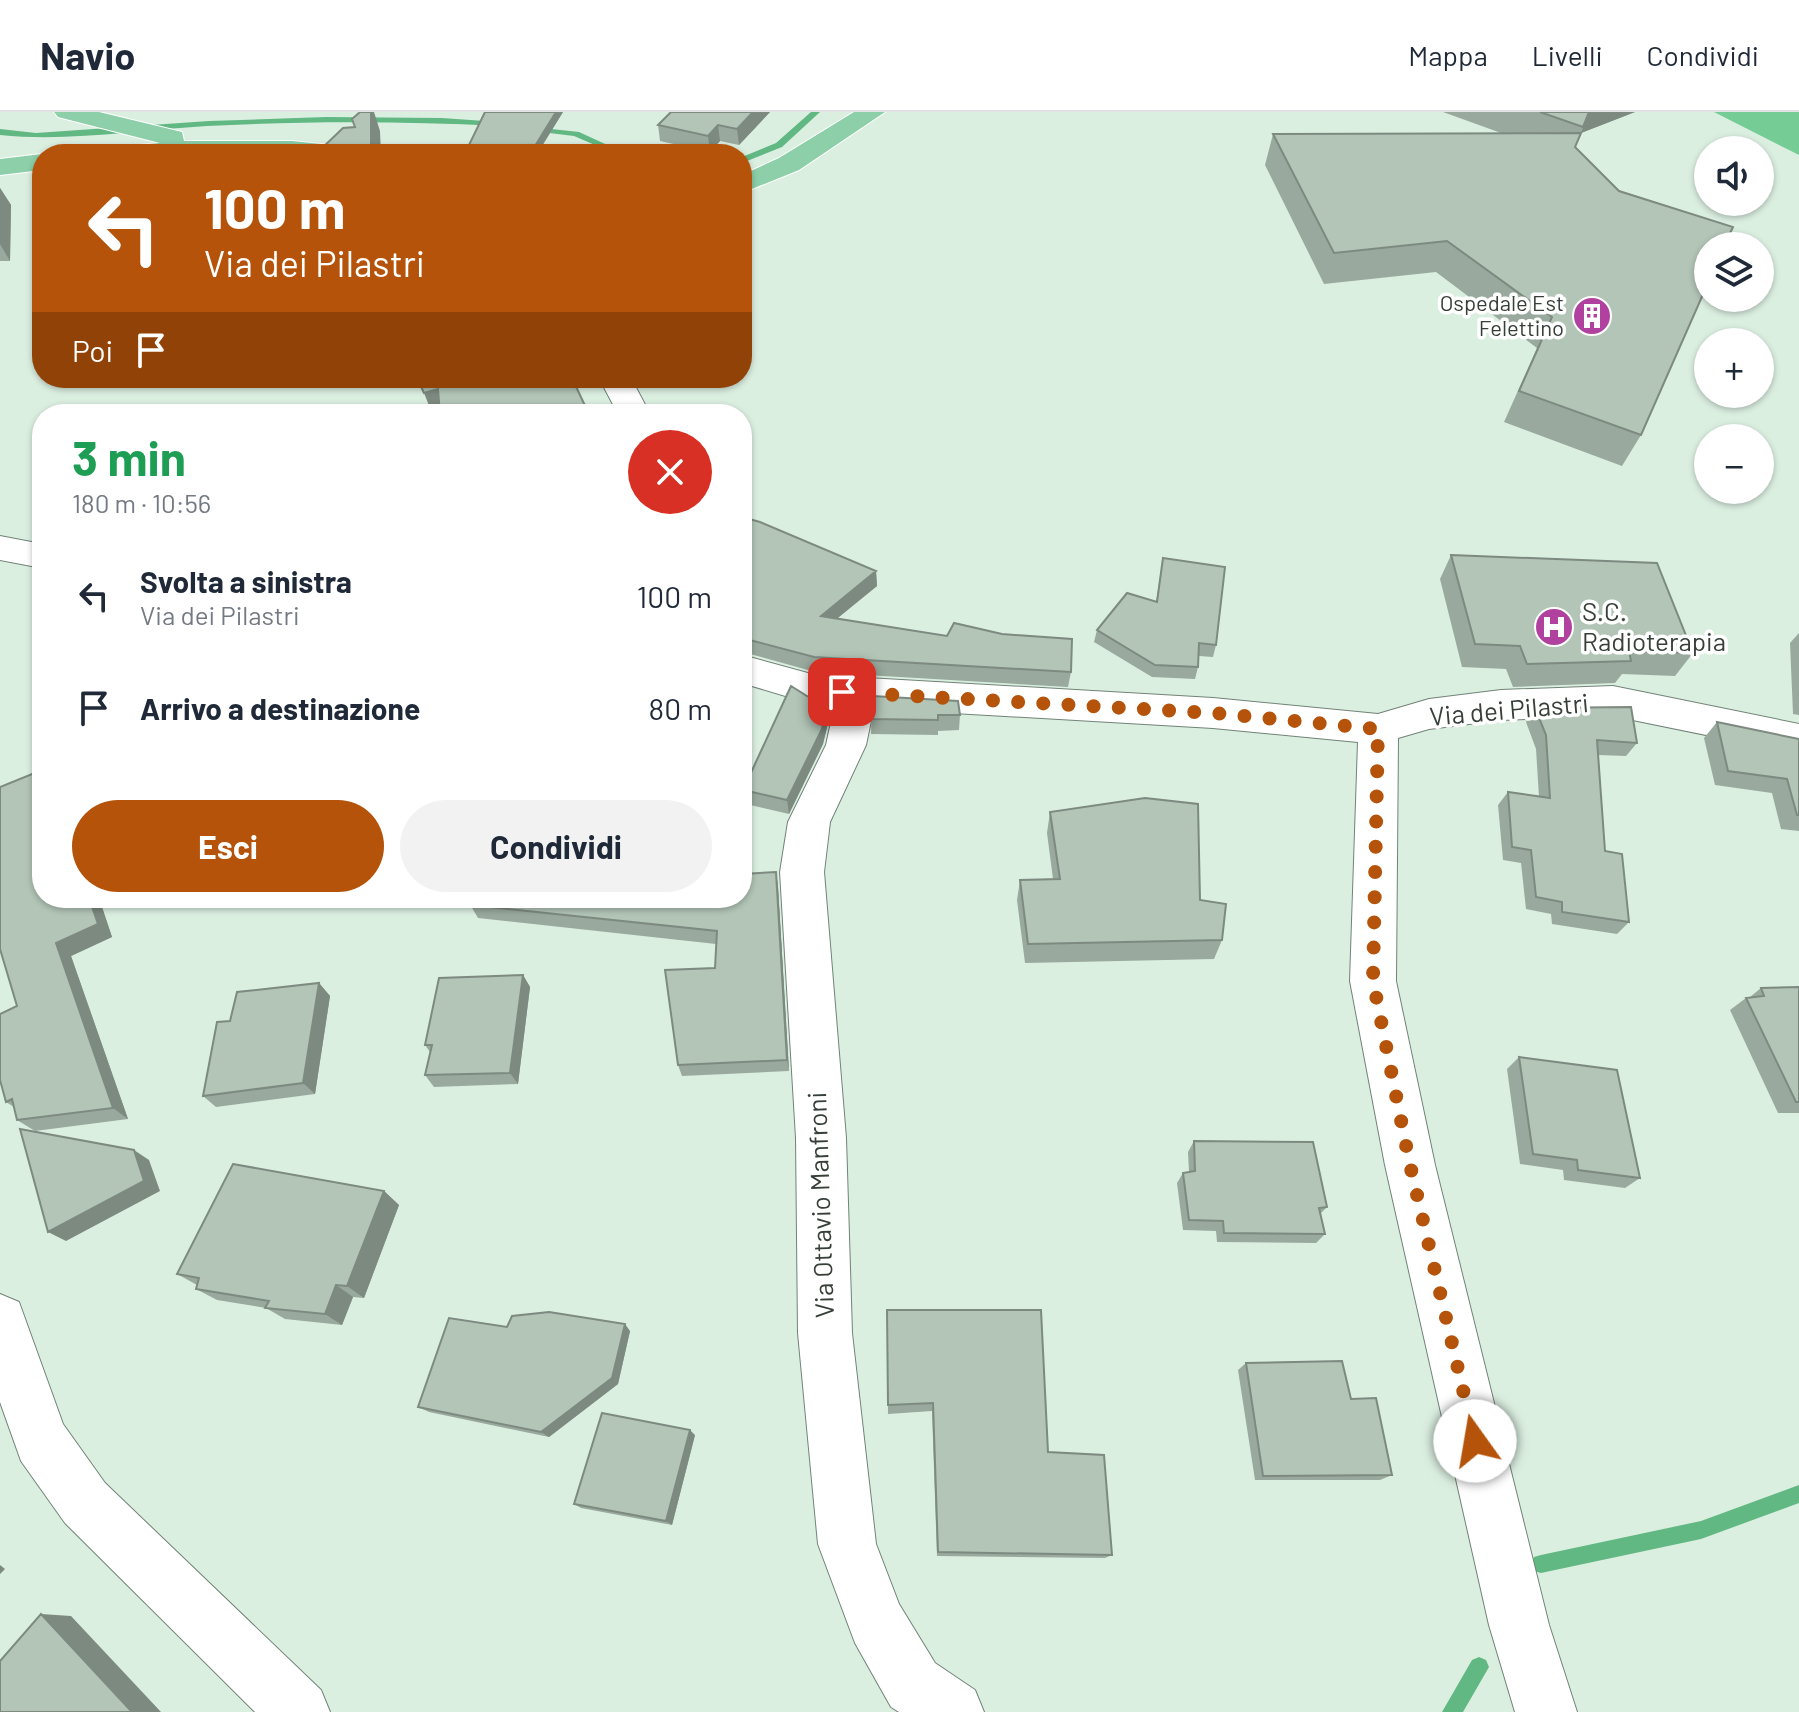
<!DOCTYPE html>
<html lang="it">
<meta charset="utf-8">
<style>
:root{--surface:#fff;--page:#f2f2f3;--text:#1f2937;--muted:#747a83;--line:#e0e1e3;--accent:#b45309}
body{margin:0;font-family:Barlow,sans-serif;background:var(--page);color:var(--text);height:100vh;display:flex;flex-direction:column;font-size:30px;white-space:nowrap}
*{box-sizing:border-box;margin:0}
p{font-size:26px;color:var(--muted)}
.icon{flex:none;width:44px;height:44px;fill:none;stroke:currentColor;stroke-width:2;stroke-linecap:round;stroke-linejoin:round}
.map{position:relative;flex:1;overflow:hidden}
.panel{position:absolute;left:32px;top:292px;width:720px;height:504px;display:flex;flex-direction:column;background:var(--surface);border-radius:32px;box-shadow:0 2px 6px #0004}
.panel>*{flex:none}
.guide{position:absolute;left:32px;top:32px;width:720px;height:244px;border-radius:32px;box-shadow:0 2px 6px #0004;background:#b45309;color:#fff;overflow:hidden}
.buttons{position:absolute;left:1694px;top:24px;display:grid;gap:16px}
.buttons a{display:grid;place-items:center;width:80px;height:80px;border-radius:50%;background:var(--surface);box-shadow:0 2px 6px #0004;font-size:40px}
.pin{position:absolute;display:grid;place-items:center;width:68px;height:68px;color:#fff;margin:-34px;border-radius:16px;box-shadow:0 4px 12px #0006}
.me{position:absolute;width:88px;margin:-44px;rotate:347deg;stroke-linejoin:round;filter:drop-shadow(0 0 6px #0008)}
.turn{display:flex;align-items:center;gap:28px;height:168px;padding:0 40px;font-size:36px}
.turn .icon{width:104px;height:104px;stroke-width:2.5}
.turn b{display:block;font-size:56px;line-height:68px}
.then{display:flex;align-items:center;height:76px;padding:0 40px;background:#0003;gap:16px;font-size:30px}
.round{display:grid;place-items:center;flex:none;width:84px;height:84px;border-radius:42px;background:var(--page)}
.headline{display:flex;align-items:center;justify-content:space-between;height:136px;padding:0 40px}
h1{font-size:48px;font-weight:700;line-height:60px;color:#1e9e55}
.primary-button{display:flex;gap:16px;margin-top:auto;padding:16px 40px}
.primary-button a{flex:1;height:92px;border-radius:48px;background:var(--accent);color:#fff;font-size:32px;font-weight:700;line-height:92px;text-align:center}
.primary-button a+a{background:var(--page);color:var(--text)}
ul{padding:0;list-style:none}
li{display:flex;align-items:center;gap:24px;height:112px;padding:0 40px}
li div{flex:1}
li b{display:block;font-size:30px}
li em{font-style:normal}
header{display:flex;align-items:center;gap:48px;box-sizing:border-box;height:112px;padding:0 40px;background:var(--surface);border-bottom:2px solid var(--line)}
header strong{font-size:38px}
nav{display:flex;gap:44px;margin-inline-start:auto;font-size:28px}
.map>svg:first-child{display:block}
</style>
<header>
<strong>Navio</strong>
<nav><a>Mappa</a><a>Livelli</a><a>Condividi</a></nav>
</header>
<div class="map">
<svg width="1799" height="1600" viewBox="0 0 1799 1600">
<rect width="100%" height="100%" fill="#dbefe1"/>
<path fill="#75cc94" d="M1714 0H1799V43Z"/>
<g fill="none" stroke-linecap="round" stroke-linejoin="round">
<path fill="#61b882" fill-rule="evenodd" d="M811 0H820L782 35 742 51V45L776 31Z
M326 5 442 6 499 10 503 12 499 14C401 9 304 9 207 14 138 18 68 30 0 23V17L36 21 209 9Z
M533 15 579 20 627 42H616L574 24 533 19Z
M1799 1373V1391L1701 1427 1541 1461 1534 1459 1532 1452 1534 1445 1541 1443 1701 1409Z
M1479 1545 1486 1548 1489 1555 1463 1600H1442L1472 1548Z"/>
<defs>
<path id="street" d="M599 266H631L650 302H618Z
M0 424 42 432V456L0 448Z
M742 543 815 563 1213 586 1378 602 1429 587 1501 578 1613 574 1799 612V642L1613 604 1501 608 1429 617 1398 626 1396 869 1435 1053 1549 1513 1577 1600H1515L1489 1513 1385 1053 1350 869 1358 630 1213 616 867 596 872 604 866 633 830 710 824 760 846 1026 852 1221 876 1432 899 1492 935 1551 975 1578 984 1600H899L891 1595 855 1531 818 1432 798 1221 796 1026 780 760 788 710 826 633 831 610 802 589 742 571Z"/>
<path id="secondary" d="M0 1182 19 1190 63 1312 105 1371 321 1578 330 1600H255L65 1411 21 1349 0 1290Z"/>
<path id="primary" d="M54 0H99L182 20 184 29H292L359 36 363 42H103L107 36 160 31 58 5Z
M854 0H885L799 58 742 81V63L779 46Z
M42 42V58L0 63V47Z"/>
</defs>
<use href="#street" stroke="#718377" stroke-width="2"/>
<use href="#secondary" stroke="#718377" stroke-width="2"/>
<use href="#primary" stroke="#fff" stroke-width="2"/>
<use href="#street" fill="#fff" fill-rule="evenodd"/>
<use href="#secondary" fill="#fff" fill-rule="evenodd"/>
<use href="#primary" fill="#8ccfa9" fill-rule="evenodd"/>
</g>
<path fill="#99a99d" d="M485 0H563L537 42H469L467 37Z
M770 0 739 33 720 29 710 40 660 29 658 13Z
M1443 0H1635L1581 21 1575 35 1641 323 1622 354 1504 310 1537 236 1436 160 1324 172 1265 53 1273 22 1501 21Z
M0 76 11 93 10 149H0Z
M742 405 876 459 877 474 837 506 1071 560 1068 575 815 560 743 540 742 542Z
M1451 443 1693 541 1675 564 1622 562 1615 571 1513 575 1506 557 1462 555 1440 467Z
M1163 446 1216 533 1213 545 1199 544 1198 555 1195 567 1152 565 1094 530 1097 518 1156 490Z
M1799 521V603L1793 602 1790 531Z
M872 584 960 603 959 618 938 619V623L871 622Z
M42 588V610L34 601Z
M826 596 828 611 823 632 789 702 746 692 743 678Z
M1535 596 1637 631 1626 644 1598 643 1605 739 1629 810 1617 822 1552 812 1551 802 1526 797 1521 751 1503 748 1498 693 1508 680 1539 685 1536 637 1526 610Z
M1717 610 1799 627V719L1781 717 1772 681 1715 673 1704 626Z
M1050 700 1200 788 1222 828 1214 847 1025 851 1017 788 1020 768 1053 767 1047 721Z
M776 760 778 774 789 959 682 964 678 953 715 856 716 832 478 806 471 794 362 789 361 786H742Z
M42 786H99L112 825 71 844 128 1007 35 1019 17 1008 14 995 6 990Z
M523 863 530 875 518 972 434 975 425 963 430 940 425 933Z
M319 871 330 884 315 982 216 995 203 984 230 909Z
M1799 875V1001H1778L1730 898 1746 886 1750 885 1761 876Z
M1519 945 1640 1066 1625 1076 1564 1068 1563 1058 1520 1052 1507 957Z
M1194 1029 1327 1095 1320 1102 1325 1122 1316 1131 1217 1130 1216 1119 1183 1118 1177 1071 1183 1061 1189 1060 1188 1040Z
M384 1079 399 1093 364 1186 353 1185 342 1213 285 1207 266 1196 217 1188 196 1177 197 1173 177 1162Z
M887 1198 1048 1340 1112 1443 1105 1446 937 1444 932 1299 888 1302Z
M507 1215 630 1219 618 1272 549 1325 429 1300 418 1295Z
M1246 1251 1351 1287 1392 1363 1380 1368H1255L1238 1258Z
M695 1323 672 1413 581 1396 574 1392Z"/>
<path fill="#7d8a80" d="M371 0H374L380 19 381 42H371Z
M556 0H563L537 42H530Z
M753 0H770L739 33 737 17Z
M1589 0H1635L1581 21Z
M718 13 720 29 710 40 708 24Z
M0 76 11 93 10 149 0 132Z
M438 277 444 293 430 296 424 281Z
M876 459 877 474 822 519 821 504Z
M826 596 828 611 823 632 789 702 787 688Z
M776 760 778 774 789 959 787 948Z
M89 786H99L112 825 71 844 128 1007 113 996 56 831Z
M523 863 530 875 518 972 510 961Z
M319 871 330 884 315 982 303 971Z
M134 1038 149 1048 160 1079 66 1129 48 1120Z
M384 1079 399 1093 364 1186 347 1174Z
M336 1173 353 1185 342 1213 325 1202Z
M625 1212 630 1219 618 1272 549 1325 541 1320Z
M690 1318 695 1323 672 1413 666 1409Z
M0 1453 5 1457 0 1462Z
M41 1502 71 1504 161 1600H132Z"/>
<path fill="#b2c5b7" stroke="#7d8a80" stroke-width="2" d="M360 0H371V42H302L318 40 343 16 355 15 352 7Z
M485 0H556L530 42 467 37Z
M671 0H753L737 17 718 13 708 24 658 13Z
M1540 0H1589L1583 15Z
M1581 21 1575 35 1619 79 1733 115 1724 134H1708V171L1641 323 1519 279 1552 205 1447 129 1334 141 1273 22Z
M417 266H572L588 300 593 299 594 302H440L438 277 424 281Z
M742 405 760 410 876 459 821 504 947 524 954 511 1002 522 1072 527 1071 560 814 545 742 526Z
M1451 443 1657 451 1693 541 1629 539 1631 549 1527 552 1520 534 1475 532Z
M1163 446 1225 455 1216 533 1199 531 1198 555 1155 553 1097 518 1127 481 1157 490Z
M791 574 826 596 822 617 787 688 743 678Z
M872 584 958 589 960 603H938V608L871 607Z
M42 588V602L34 601Z
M1631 595 1637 631 1597 628 1605 739 1622 742 1629 810 1562 800V790L1536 785 1531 738 1512 735 1508 680 1550 686 1546 623 1535 596Z
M1717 610 1799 627V703H1797L1787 667 1728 659Z
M42 658V786H89L98 812 56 831 113 996 17 1008 12 987 6 990 0 968V902L17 894 0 837V675Z
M1145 686 1198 692 1200 788 1226 792 1222 828 1028 832 1020 768 1060 767 1050 700Z
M776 760 787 948 678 953 665 858 715 856 717 819 471 793 473 786H742V762Z
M523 863 510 961 425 963 432 933H425L439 866Z
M319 871 303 971 203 984 217 910 230 909 237 880Z
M1799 875V990H1796L1746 886 1764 884 1761 876Z
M1519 945 1617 958 1640 1066 1578 1058 1577 1048 1533 1042Z
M20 1017 134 1038 144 1069 48 1120Z
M1194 1029 1313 1030 1327 1095 1319 1096 1325 1122 1224 1121 1223 1109 1189 1108 1183 1061 1195 1059Z
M233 1052 384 1079 347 1174 336 1173 325 1202 265 1196 269 1189 196 1177 199 1166 177 1162Z
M887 1198H1041L1048 1340 1104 1343 1112 1443 938 1440 933 1291 888 1293Z
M549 1200 625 1212 612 1266 541 1320 418 1295 449 1206 507 1215 512 1204Z
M1342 1249 1351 1287 1376 1286 1392 1363 1263 1364 1246 1251Z
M602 1301 690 1318 666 1409 574 1392Z
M41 1502 132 1600H0V1549Z"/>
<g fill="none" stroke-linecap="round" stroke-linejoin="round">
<path stroke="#b45309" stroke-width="14" stroke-dasharray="0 25.2" d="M842 580 1213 601 1378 617 1373 869 1410 1053 1475 1329"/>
</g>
<defs>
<symbol id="building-disc" viewBox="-11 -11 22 22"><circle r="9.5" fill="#b0419e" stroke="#fff"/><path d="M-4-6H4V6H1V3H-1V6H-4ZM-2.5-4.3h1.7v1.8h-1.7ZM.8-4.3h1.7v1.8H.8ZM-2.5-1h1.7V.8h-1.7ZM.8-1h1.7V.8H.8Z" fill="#fff"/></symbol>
<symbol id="hospital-disc" viewBox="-11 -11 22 22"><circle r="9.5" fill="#b0419e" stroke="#fff"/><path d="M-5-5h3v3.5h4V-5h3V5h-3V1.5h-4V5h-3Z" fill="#fff"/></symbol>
</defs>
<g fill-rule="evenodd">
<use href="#building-disc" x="1570" y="182" width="44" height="44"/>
<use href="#hospital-disc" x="1532" y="493" width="44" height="44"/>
</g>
<g text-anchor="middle" stroke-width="7" stroke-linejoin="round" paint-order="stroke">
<g font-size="22" fill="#373f39" stroke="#fff" text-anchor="end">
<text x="1564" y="199">Ospedale Est<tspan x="1564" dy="25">Felettino</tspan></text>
</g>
<g font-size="26" fill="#373f39" stroke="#fff" text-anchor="start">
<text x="1582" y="509">S.C.<tspan x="1582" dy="30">Radioterapia</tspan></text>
</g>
<g font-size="26" fill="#373f39" stroke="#fff">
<text transform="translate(1509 598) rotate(-5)" y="9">Via dei Pilastri</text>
<text transform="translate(821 1093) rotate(-92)" y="9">Via Ottavio Manfroni</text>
</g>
</g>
</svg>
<div class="buttons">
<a><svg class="icon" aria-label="sound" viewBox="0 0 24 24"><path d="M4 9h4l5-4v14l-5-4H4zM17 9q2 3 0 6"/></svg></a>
<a><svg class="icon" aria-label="layers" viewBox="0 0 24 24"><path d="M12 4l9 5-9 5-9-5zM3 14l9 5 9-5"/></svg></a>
<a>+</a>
<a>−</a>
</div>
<div class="pin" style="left:842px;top:580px;background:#d93025"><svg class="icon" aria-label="arrive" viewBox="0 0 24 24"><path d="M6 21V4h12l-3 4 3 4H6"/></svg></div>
<svg class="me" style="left:1475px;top:1329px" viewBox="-20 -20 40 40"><circle r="19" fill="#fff"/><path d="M0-13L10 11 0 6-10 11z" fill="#b45309"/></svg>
<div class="guide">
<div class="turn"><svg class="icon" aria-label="left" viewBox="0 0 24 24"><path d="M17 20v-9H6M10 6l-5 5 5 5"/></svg><div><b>100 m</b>Via dei Pilastri</div></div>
<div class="then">Poi<svg class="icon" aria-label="arrive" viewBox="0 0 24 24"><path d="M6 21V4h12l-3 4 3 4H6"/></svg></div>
</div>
<section class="panel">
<div class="headline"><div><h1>3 min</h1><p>180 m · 10:56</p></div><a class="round" style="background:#d93025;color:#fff"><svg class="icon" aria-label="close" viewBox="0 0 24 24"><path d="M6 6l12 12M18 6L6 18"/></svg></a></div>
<ul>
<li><svg class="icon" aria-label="left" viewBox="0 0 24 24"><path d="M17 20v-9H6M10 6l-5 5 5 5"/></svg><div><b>Svolta a sinistra</b><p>Via dei Pilastri</p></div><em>100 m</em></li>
<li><svg class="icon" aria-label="arrive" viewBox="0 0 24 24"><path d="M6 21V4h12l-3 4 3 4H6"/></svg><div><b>Arrivo a destinazione</b></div><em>80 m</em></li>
</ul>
<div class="primary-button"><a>Esci</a><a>Condividi</a></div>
</section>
</div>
